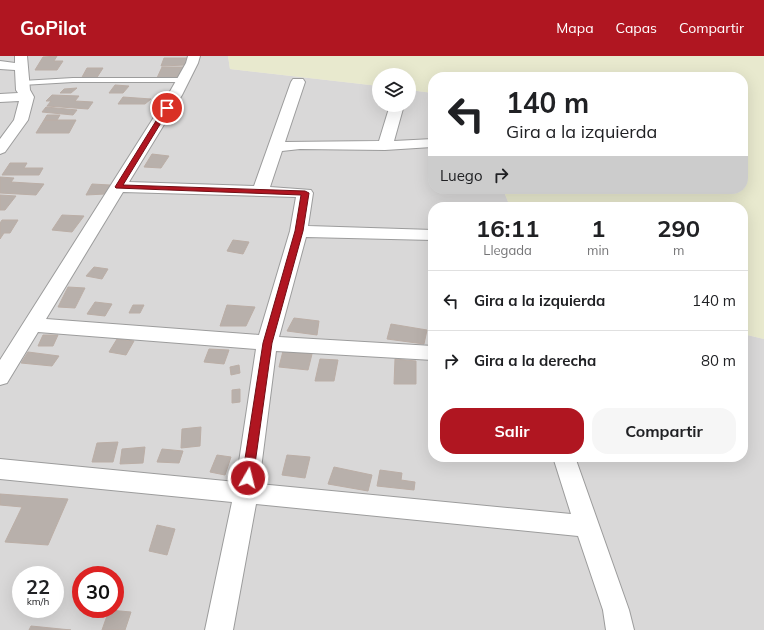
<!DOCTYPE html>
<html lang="es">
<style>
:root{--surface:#fff;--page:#f6f6f6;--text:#202124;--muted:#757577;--line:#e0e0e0;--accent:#b01621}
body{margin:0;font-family:Mulish,sans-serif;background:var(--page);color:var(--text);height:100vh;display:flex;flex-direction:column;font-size:15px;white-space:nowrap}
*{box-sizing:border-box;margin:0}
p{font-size:13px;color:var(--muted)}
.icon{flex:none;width:22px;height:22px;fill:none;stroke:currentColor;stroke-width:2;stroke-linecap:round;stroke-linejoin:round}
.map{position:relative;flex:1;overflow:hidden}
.sheet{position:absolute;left:428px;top:146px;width:320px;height:260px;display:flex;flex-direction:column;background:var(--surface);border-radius:16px;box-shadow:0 4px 16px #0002}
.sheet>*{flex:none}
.banner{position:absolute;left:428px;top:16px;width:320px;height:122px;border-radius:16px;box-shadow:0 4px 16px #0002;background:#fff;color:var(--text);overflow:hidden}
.tools{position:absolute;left:372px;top:12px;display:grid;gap:8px}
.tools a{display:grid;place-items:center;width:44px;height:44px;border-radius:50%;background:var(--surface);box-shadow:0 4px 16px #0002;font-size:20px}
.speed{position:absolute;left:12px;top:510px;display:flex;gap:8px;font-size:20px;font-weight:700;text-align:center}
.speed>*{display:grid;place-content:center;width:52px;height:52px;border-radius:50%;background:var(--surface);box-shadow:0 4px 16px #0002;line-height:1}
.speed small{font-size:10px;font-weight:400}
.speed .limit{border:6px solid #d22;background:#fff;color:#111}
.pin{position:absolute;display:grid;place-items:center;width:34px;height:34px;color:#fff;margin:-17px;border:2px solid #fff;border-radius:50%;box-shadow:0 1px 4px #0007}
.me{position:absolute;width:44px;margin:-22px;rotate:8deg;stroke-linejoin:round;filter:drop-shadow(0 0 3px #0008)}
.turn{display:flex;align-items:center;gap:14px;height:84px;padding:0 12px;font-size:18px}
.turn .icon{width:52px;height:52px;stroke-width:2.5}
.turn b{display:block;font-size:28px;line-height:34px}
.then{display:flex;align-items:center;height:38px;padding:0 12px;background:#0003;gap:8px;font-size:15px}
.eta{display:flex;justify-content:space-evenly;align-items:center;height:68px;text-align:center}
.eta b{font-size:24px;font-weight:700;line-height:28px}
.primary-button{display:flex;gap:8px;margin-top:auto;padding:8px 12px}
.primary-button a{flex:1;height:46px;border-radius:16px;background:var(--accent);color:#fff;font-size:16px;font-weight:700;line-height:46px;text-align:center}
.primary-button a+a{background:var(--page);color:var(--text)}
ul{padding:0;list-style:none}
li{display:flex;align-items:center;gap:12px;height:60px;padding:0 12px;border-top:1px solid var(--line)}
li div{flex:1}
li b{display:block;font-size:15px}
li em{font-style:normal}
header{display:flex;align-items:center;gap:24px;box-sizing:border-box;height:56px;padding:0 20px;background:var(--accent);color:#fff}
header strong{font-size:19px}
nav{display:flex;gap:22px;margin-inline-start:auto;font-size:14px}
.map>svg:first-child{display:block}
</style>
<header>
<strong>GoPilot</strong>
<nav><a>Mapa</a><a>Capas</a><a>Compartir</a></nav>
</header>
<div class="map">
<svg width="764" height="574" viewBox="0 0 764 574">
<rect width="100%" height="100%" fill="#ebe7e1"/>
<path fill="#d9d8d8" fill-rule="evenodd" d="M0 0H228L230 13 379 30V49H409V34L433 37V133H503L510 151H433V401H743V278L764 283V574H0ZM21 519H55V553H21ZM81 519H115V553H81Z"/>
<path fill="#e8e9ce" d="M228 0H764V283L743 278V151H510L503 133H743V21H433V37L409 34V19H379V30L230 13Z"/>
<path fill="#b8b0ab" stroke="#bbaea6" d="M57 0 54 5H63L57 14H35L43 1Z
M164 2H190L186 9 161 10Z
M162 11H186L183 21 157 22Z
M87 12H103L96 23H81Z
M115 29 129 30 123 37H109Z
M77 32 71 37H60L64 33Z
M52 39 79 40 75 45 93 46 88 53 47 50 51 45H46Z
M123 41 151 43 145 48H118Z
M46 51 77 54 73 59 42 56Z
M47 59H60L57 64H44Z
M44 64H76L69 77H36Z
M152 98 169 100 161 112 144 111Z
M10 107H27L24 112H43L39 119H2Z
M0 121 14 122 11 126 44 128 36 139 0 137Z
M92 128 110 129 105 138 86 139Z
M0 139 16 140 5 154H0Z
M62 159 84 160 72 176 52 174Z
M2 164H18L10 177H4L0 183V167Z
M233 184 249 186 243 198 227 195Z
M94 211 108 213 102 223 86 220Z
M68 231 85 232 75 252 58 251Z
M95 246 112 248 105 260 87 258Z
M133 249H144L140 257H129Z
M227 249 255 251 246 270H220Z
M294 262 319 265 317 279 287 275Z
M391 268 427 274 424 288 387 283Z
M43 279H58L53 290H38Z
M117 283 134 285 126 299 109 296Z
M209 293 229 294 224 308 204 306Z
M283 295 312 298 308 314 279 311Z
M28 296 59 300 52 310 21 307Z
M320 303 338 304 334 325H315Z
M395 303 416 305V328H394Z
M239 309 240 317 231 319 230 311Z
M240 333V346L232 347V334Z
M201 371 200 390 181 392 182 373Z
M118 386 113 406H92L97 387Z
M145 391 143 407 120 408 122 393Z
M162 393 183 395 179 407 157 406Z
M217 399 231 401 225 419 210 416Z
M287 399 310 401 305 422 282 419Z
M334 411 372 419 368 435 328 428Z
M380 414 402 417 401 424 415 426 414 434 377 430Z
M0 438 68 443 48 489 5 486 22 451 0 449Z
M157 469 175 473 167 499 149 495Z
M109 554 131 556 125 574H102Z
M31 570 71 574H29Z"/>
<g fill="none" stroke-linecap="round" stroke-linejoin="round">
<defs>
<path id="service" d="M73 22H183L186 24 183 26H73L22 29 19 27 22 25Z"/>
<path id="minor" d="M15 0H27L30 34 34 41 28 64 5 96 0 98V83L14 64 19 45 0 46V38L18 37 16 34 15 14 0 13V5L15 7Z
M188 0H200L198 7 182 39 129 126 254 130 291 26 293 23H303L305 26 285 86 379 85 390 49H404L394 85 433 83 432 91 385 94 300 93 282 95 270 131 311 134 313 137 308 170 433 174V184L306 181 279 281 433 290V304L276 295 259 428 571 458 553 401H575L629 554 634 574H606L603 554 578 480 256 448 233 574H205L232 446 0 423V403L236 426 256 293 38 276 7 327 0 329V304L168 39 186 7ZM123 136 296 141 290 175 259 279 46 263Z"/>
</defs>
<use href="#service" stroke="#9c9c9c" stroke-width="2"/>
<use href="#minor" stroke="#9c9c9c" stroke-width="2"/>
<use href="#service" fill="#fff" fill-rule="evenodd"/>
<use href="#minor" fill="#fff" fill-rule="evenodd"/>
</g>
<path fill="#b01621" stroke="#720e15" d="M167 50 170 52 123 129 305 135 309 137 303 175 272 287 253 422 251 425 248 426 244 425 242 422 263 287 295 175 301 139 116 132 115 131 164 52Z"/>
</svg>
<div class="tools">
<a><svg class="icon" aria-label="layers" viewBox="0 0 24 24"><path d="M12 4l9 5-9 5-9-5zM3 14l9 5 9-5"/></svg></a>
</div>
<div class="speed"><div>22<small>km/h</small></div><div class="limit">30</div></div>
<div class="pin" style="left:167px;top:52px;background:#d93025"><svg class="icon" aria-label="arrive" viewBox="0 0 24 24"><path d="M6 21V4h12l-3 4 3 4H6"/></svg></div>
<svg class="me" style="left:248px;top:422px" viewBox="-20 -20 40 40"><circle r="17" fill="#b01621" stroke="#fff" stroke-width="3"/><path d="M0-11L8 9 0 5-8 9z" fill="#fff"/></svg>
<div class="banner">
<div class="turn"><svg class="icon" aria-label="left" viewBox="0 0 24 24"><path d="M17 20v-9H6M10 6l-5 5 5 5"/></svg><div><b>140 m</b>Gira a la izquierda</div></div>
<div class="then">Luego<svg class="icon" aria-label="right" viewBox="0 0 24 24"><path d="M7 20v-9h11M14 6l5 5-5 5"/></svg></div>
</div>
<section class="sheet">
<div class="eta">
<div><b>16:11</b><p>Llegada</p></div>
<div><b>1</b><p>min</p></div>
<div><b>290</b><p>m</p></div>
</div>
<ul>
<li><svg class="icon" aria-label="left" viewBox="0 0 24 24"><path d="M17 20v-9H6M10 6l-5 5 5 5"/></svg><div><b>Gira a la izquierda</b></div><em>140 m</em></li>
<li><svg class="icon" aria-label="right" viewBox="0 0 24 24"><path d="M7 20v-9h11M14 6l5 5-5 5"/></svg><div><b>Gira a la derecha</b></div><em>80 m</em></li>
</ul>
<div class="primary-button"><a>Salir</a><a>Compartir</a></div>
</section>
</div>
